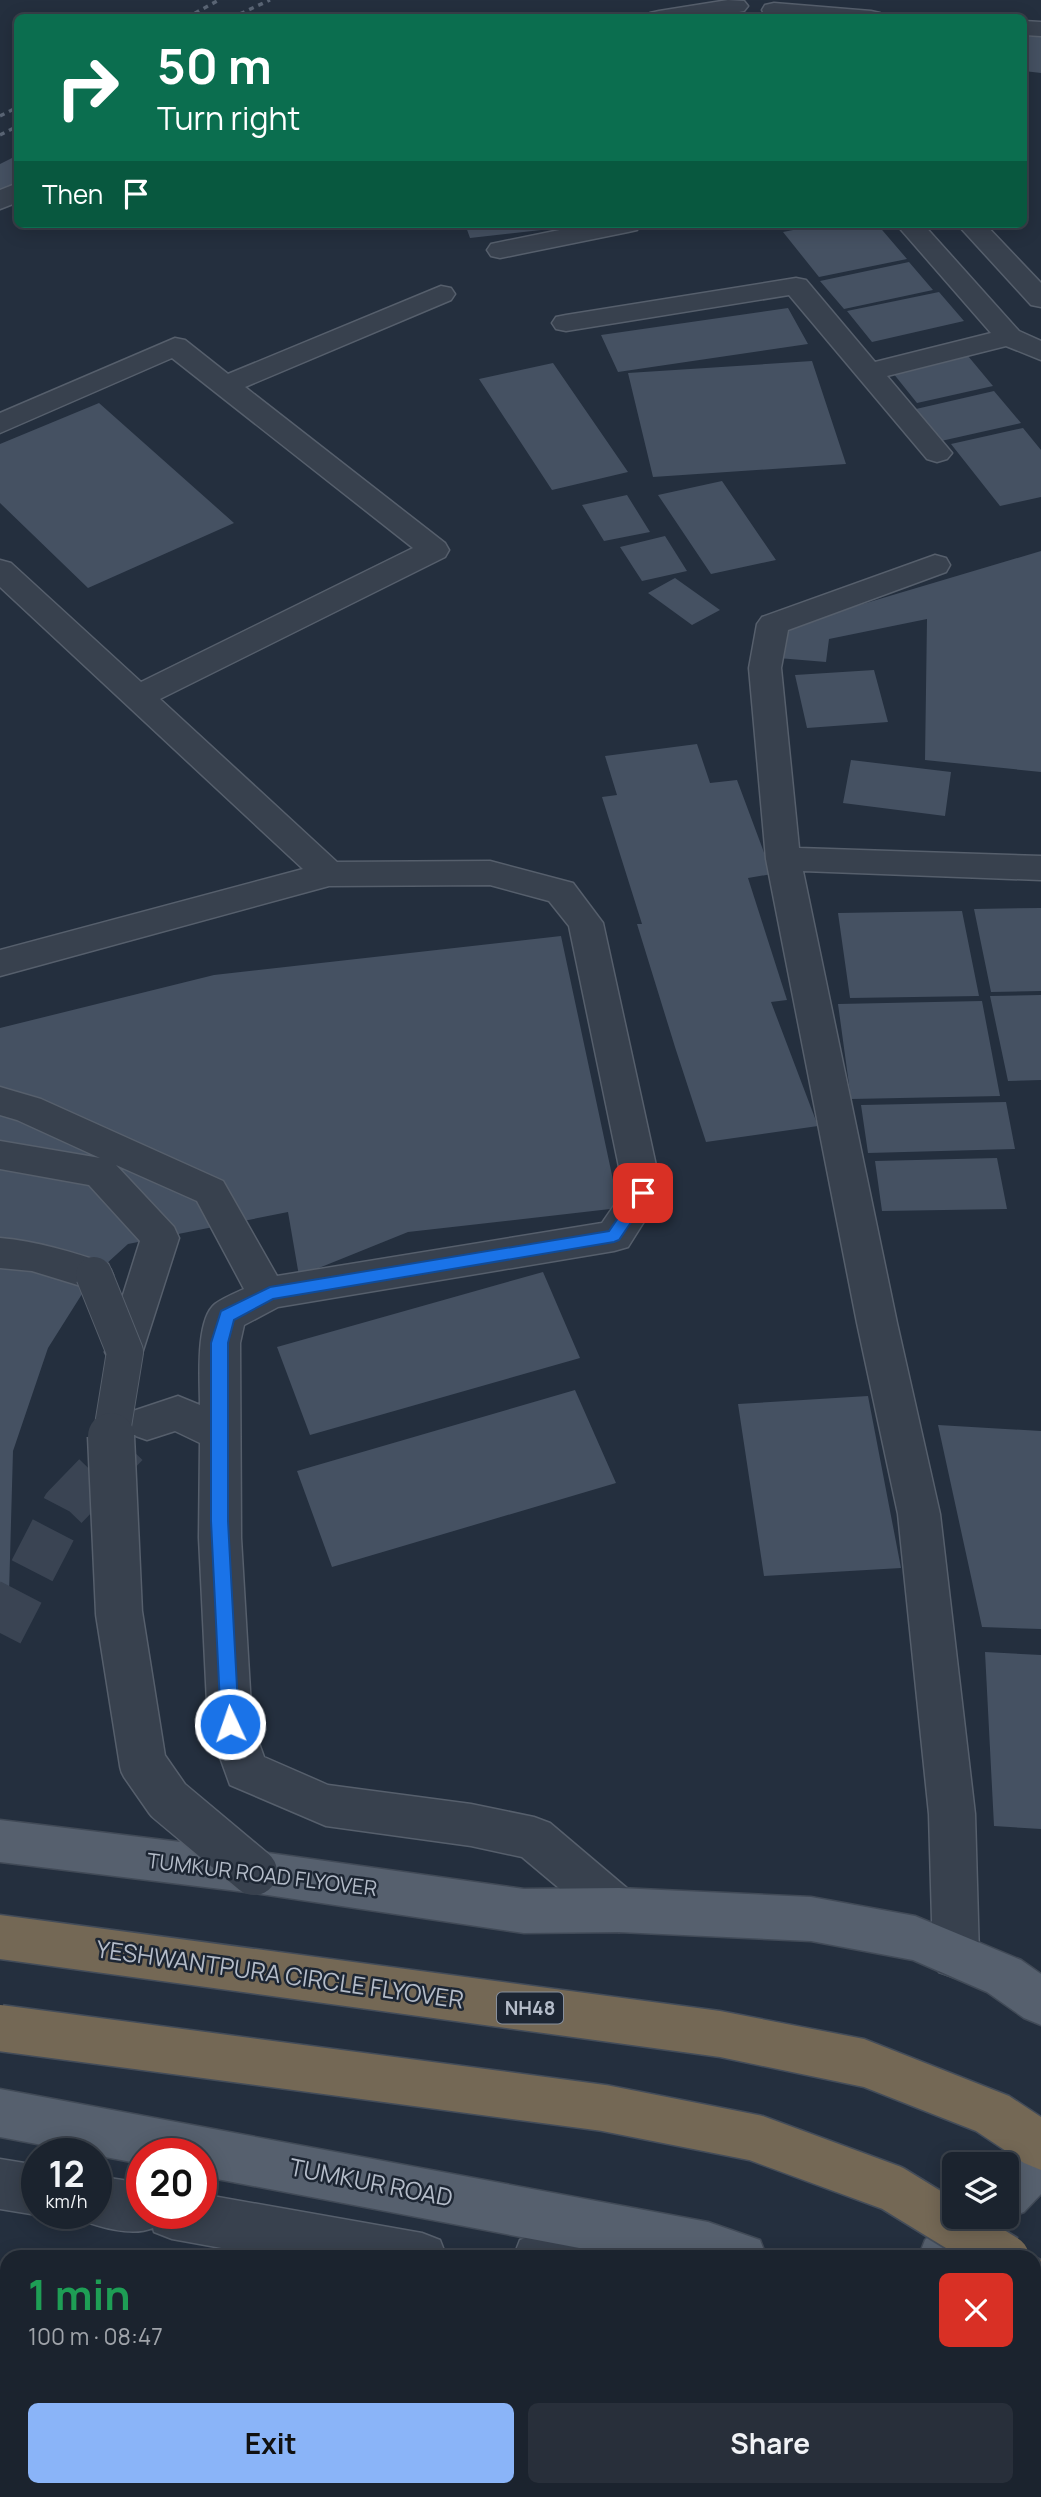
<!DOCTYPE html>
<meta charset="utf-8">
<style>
:root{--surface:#1b232e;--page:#282f3a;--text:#f1f3f6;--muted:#a0a4aa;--line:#39404a;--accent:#8ab4f8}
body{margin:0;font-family:Manrope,sans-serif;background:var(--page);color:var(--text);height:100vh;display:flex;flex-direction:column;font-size:26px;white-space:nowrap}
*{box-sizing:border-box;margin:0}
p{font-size:23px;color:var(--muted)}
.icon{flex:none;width:38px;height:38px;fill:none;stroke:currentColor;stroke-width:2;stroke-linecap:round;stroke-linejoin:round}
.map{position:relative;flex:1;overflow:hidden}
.sheet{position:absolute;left:0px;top:2250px;width:1041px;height:247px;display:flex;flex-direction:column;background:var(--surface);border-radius:21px 21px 0 0;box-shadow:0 4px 18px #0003,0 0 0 2px var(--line)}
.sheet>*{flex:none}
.banner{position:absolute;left:14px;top:14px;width:1013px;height:214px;border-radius:10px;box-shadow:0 4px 18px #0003,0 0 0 2px var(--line);background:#0b6e4f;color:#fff;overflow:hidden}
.buttons{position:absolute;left:942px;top:2152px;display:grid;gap:14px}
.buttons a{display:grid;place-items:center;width:77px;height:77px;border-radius:10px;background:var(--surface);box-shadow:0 4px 18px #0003,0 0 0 2px var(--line);font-size:35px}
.speed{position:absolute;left:21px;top:2138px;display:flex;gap:14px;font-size:35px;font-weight:700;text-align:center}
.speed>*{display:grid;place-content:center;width:91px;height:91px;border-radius:50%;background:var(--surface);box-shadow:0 4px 18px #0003,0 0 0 2px var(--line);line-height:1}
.speed small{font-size:18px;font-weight:400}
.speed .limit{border:10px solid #d22;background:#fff;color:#111}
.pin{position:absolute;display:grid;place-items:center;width:60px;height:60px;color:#fff;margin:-30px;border-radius:14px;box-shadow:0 4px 10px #0006}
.me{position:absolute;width:77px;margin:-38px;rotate:357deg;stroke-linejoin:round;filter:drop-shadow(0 0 5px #0008)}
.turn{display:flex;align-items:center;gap:24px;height:147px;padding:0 28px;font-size:32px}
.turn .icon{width:91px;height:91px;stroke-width:2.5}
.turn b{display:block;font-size:49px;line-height:60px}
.then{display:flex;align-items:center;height:66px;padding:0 28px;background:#0003;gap:14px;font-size:26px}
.round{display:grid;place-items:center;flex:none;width:74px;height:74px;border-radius:10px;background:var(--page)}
.head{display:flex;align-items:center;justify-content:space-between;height:119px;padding:0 28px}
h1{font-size:42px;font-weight:700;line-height:52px;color:#1e9e55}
.button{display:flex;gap:14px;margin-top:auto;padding:14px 28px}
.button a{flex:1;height:80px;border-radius:10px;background:var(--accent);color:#111;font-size:28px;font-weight:700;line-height:80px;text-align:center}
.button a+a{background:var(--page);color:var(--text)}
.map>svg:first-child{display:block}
</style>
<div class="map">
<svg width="1041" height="2497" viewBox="0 0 1041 2497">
<rect width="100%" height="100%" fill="#242f3e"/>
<path fill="#455162" d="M1024 36 1041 37V73L1024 71Z
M18 155V191L0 192V164Z
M465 224H557L559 228 470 238Z
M823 224H877L907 259 819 277 783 232Z
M909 262 933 290 844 309 820 281Z
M939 292 964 321 872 342 847 311Z
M788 308 808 344 618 372 601 335Z
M968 356 993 386 917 403 893 373Z
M812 361 846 464 653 477 628 373Z
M553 363 628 472 552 490 479 379Z
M994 391 1021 423 941 441 916 409Z
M99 403 234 523 88 588 0 503V444Z
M1023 428 1041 450V497L1000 506 951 444Z
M722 481 776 560 711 574 658 495Z
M627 495 650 532 604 541 582 505Z
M665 536 687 571 642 581 620 547Z
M1041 551V772L925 760 927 619 829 639 826 662 778 658 782 628Z
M675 578 720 610 692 625 648 593Z
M874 670 888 722 807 728 795 675Z
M697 744 710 783 737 780 772 874 748 878 787 1000 771 1002 818 1126 706 1142 675 1047 637 924H642L602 797 617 795 605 756Z
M851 760 951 772 945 816 843 803Z
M1041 908V991L991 992 974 909Z
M962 911 979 996 850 998 838 913Z
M561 936 619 1208 408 1232 299 1276 288 1212 128 1244 94 1275 48 1348 13 1451 9 1594 0 1627V1028L214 975Z
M1041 995V1080L1008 1081 990 996Z
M982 1001 1000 1096 851 1099 838 1004Z
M1006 1102 1015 1149 868 1153 861 1105Z
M997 1158 1007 1209 882 1211 875 1161Z
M543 1272 580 1358 310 1435 277 1347Z
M575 1390 616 1483 332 1567 297 1471Z
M868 1396 901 1568 764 1576 738 1404Z
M938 1425 1041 1431V1629L982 1627Z
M985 1652 1041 1655V1829L994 1826Z
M0 2435 7 2436V2490H183L182 2497H0Z"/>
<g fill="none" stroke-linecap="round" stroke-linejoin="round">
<path stroke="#3a4453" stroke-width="46" stroke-dasharray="46 24" stroke-linecap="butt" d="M0 1633 65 1507 126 1444"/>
<defs>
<path id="minor" d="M728 0 744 1 748 6 744 11 709 18H647L650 13 659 11Z
M774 3 871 11 880 13 883 18H777L765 15 762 10 765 5Z
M1024 21 1041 22V36L1024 35Z
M18 183V202L0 209V190Z
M589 224H641L637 230 628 232 500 258 491 256 487 250 491 244Z
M896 224H923L1019 331 1041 341V360L1006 346 887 376 947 447 952 453 947 459 937 462 927 459 789 295 566 331 556 329 552 323 556 317 566 315 796 278 806 280 875 362 991 333Z
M957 224H985L1041 283V307L1031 305Z
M441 286 451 288 455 294 451 300 245 387 445 543 449 550 445 557 160 699 337 862 490 861 573 883 603 923 662 1193 628 1247 614 1251 278 1307 244 1325 240 1343 241 1538 252 1724 264 1757 328 1785 471 1804 534 1817 550 1823 635 1895 642 1910 635 1925 619 1932 603 1925 522 1857 471 1846 326 1826 230 1785 208 1724 199 1538 200 1443 175 1431 147 1440 133 1435 127 1423 133 1411 178 1396 200 1405C200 1381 195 1320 215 1304 223 1298 235 1293 244 1289L197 1201 116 1165 174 1227 179 1238 139 1363 125 1368 111 1363 105 1352 140 1241 89 1185 0 1169V1141L100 1158 17 1120 0 1115V1087L41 1099 223 1181 277 1276 602 1223 624 1191 569 926 549 901 490 885 329 886 0 976V950L303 869 0 587V560L11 563 141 682 413 548 172 358 0 433V413L175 338 185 340 228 374Z
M935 555 946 558 950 565 946 572 788 630 781 668 799 848 1041 856V880L803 871 897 1323 940 1514 975 1814 979 1956 973 1972 956 1978 939 1972 933 1956 929 1814 898 1514 857 1323 766 859 749 668 757 624 762 617Z
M0 1238C37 1241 72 1252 108 1264L113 1275 108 1286 94 1290 32 1271 0 1268Z
M0 2159 37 2165V2214H39L37 2215 0 2209Z
M96 2176 142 2183V2214H201V2194L422 2233 440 2240 447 2258H277L172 2239 154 2232 153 2228C131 2237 100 2227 78 2219L76 2214H96Z
M660 2225 678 2232 685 2250 682 2258H513L520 2240 538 2233Z
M0 2324 7 2325V2377L0 2376Z
M183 2490H236V2497H182Z"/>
<path id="major" d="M0 1820 254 1851 524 1889 619 1888 811 1897 915 1916 1021 1960 1041 1974V2025L1024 2018 987 1992 913 1960 811 1941 619 1932 524 1933 254 1893 0 1862Z
M0 2089 708 2222 760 2240 767 2258H632L201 2176V2154H142V2164L0 2137Z
M1041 2134V2194L1024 2212 1007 2218 1001 2235 978 2258H918L925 2240 954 2211V2217H1006V2165H1000L1024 2142Z
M1034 2471 1041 2481V2497H993L991 2490H1034Z
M729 2490H784L782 2497H726Z
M857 2490H911L909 2497H854Z"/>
<path id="highway" d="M0 1915 720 2011 864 2039 1009 2096 1041 2117V2170L1024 2163 976 2131 864 2087 720 2057 0 1959Z
M1034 2257 1041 2260V2313L1034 2311Z"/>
</defs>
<use href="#minor" stroke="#565f6c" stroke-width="3"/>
<use href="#major" stroke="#414a57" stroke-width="3"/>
<use href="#highway" stroke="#434c59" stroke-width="3"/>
<use href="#minor" fill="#38414e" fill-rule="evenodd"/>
<use href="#major" fill="#56606e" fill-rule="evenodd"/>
<use href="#highway" fill="#746855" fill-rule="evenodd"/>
<path stroke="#5a6575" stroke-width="3.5" stroke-dasharray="5 5" stroke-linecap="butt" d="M186 18 219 0
M231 18 270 0
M0 116 18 107
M0 135 18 126"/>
<defs>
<path id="minor-bridge-far1" d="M94 1275 125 1352 111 1438"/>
<path id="minor-bridge" d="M111 1436 119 1613 143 1764 168 1800 254 1872"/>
<path id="highway-bridge" d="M0 2028 604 2108 756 2138 892 2188 1006 2258"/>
</defs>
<use href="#minor-bridge-far1" stroke="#565f6c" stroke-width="38" stroke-linecap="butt"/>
<use href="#minor-bridge" stroke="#565f6c" stroke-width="49" stroke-linecap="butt"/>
<use href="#highway-bridge" stroke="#434c59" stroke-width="49" stroke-linecap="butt"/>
<use href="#minor-bridge-far1" stroke="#38414e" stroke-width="36"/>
<use href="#minor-bridge" stroke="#38414e" stroke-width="46"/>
<use href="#highway-bridge" stroke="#746855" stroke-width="46"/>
</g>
<path fill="#1a73e8" stroke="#114b97" stroke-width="2" d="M643 1187 651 1193 619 1240 614 1242 273 1299 234 1320 228 1343V1521L239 1724 236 1730 230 1732 223 1730 221 1724 211 1521V1343L221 1311 270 1287 609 1231 638 1189Z"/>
<g text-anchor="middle" stroke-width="5" stroke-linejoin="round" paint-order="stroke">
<rect fill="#1d2633" stroke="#878f9c" stroke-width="2" x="497" y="1992.5" width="66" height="31" rx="5"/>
<g font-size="19" font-weight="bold" fill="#b4bcc9">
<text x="530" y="2015">NH48</text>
</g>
<g font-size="21" fill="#b4bcc9" stroke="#1d2633">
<text transform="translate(262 1875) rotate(7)" y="7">TUMKUR ROAD FLYOVER</text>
</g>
<g font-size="24" fill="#b4bcc9" stroke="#1d2633">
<text transform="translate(280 1975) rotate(8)" y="8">YESHWANTPURA CIRCLE FLYOVER</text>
<text transform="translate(371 2183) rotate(11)" y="8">TUMKUR ROAD</text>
</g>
</g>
</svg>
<div class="buttons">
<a><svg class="icon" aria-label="layers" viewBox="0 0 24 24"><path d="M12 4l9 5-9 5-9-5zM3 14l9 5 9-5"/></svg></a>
</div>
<div class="speed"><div>12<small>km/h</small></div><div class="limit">20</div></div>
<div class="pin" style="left:643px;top:1193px;background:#d93025"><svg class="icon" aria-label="arrive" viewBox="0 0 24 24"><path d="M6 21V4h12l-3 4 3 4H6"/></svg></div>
<svg class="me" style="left:230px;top:1724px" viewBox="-20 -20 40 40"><circle r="17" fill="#1a73e8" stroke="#fff" stroke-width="3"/><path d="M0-11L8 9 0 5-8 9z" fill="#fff"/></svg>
<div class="banner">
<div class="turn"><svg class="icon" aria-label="right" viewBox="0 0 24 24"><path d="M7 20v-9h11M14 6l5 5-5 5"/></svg><div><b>50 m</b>Turn right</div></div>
<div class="then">Then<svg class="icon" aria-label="arrive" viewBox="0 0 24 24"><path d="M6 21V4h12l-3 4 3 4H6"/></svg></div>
</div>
<section class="sheet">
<div class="head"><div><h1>1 min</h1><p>100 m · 08:47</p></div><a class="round" style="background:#d93025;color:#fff"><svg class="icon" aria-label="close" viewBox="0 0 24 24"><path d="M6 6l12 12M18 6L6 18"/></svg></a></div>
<div class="button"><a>Exit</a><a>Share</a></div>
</section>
</div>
